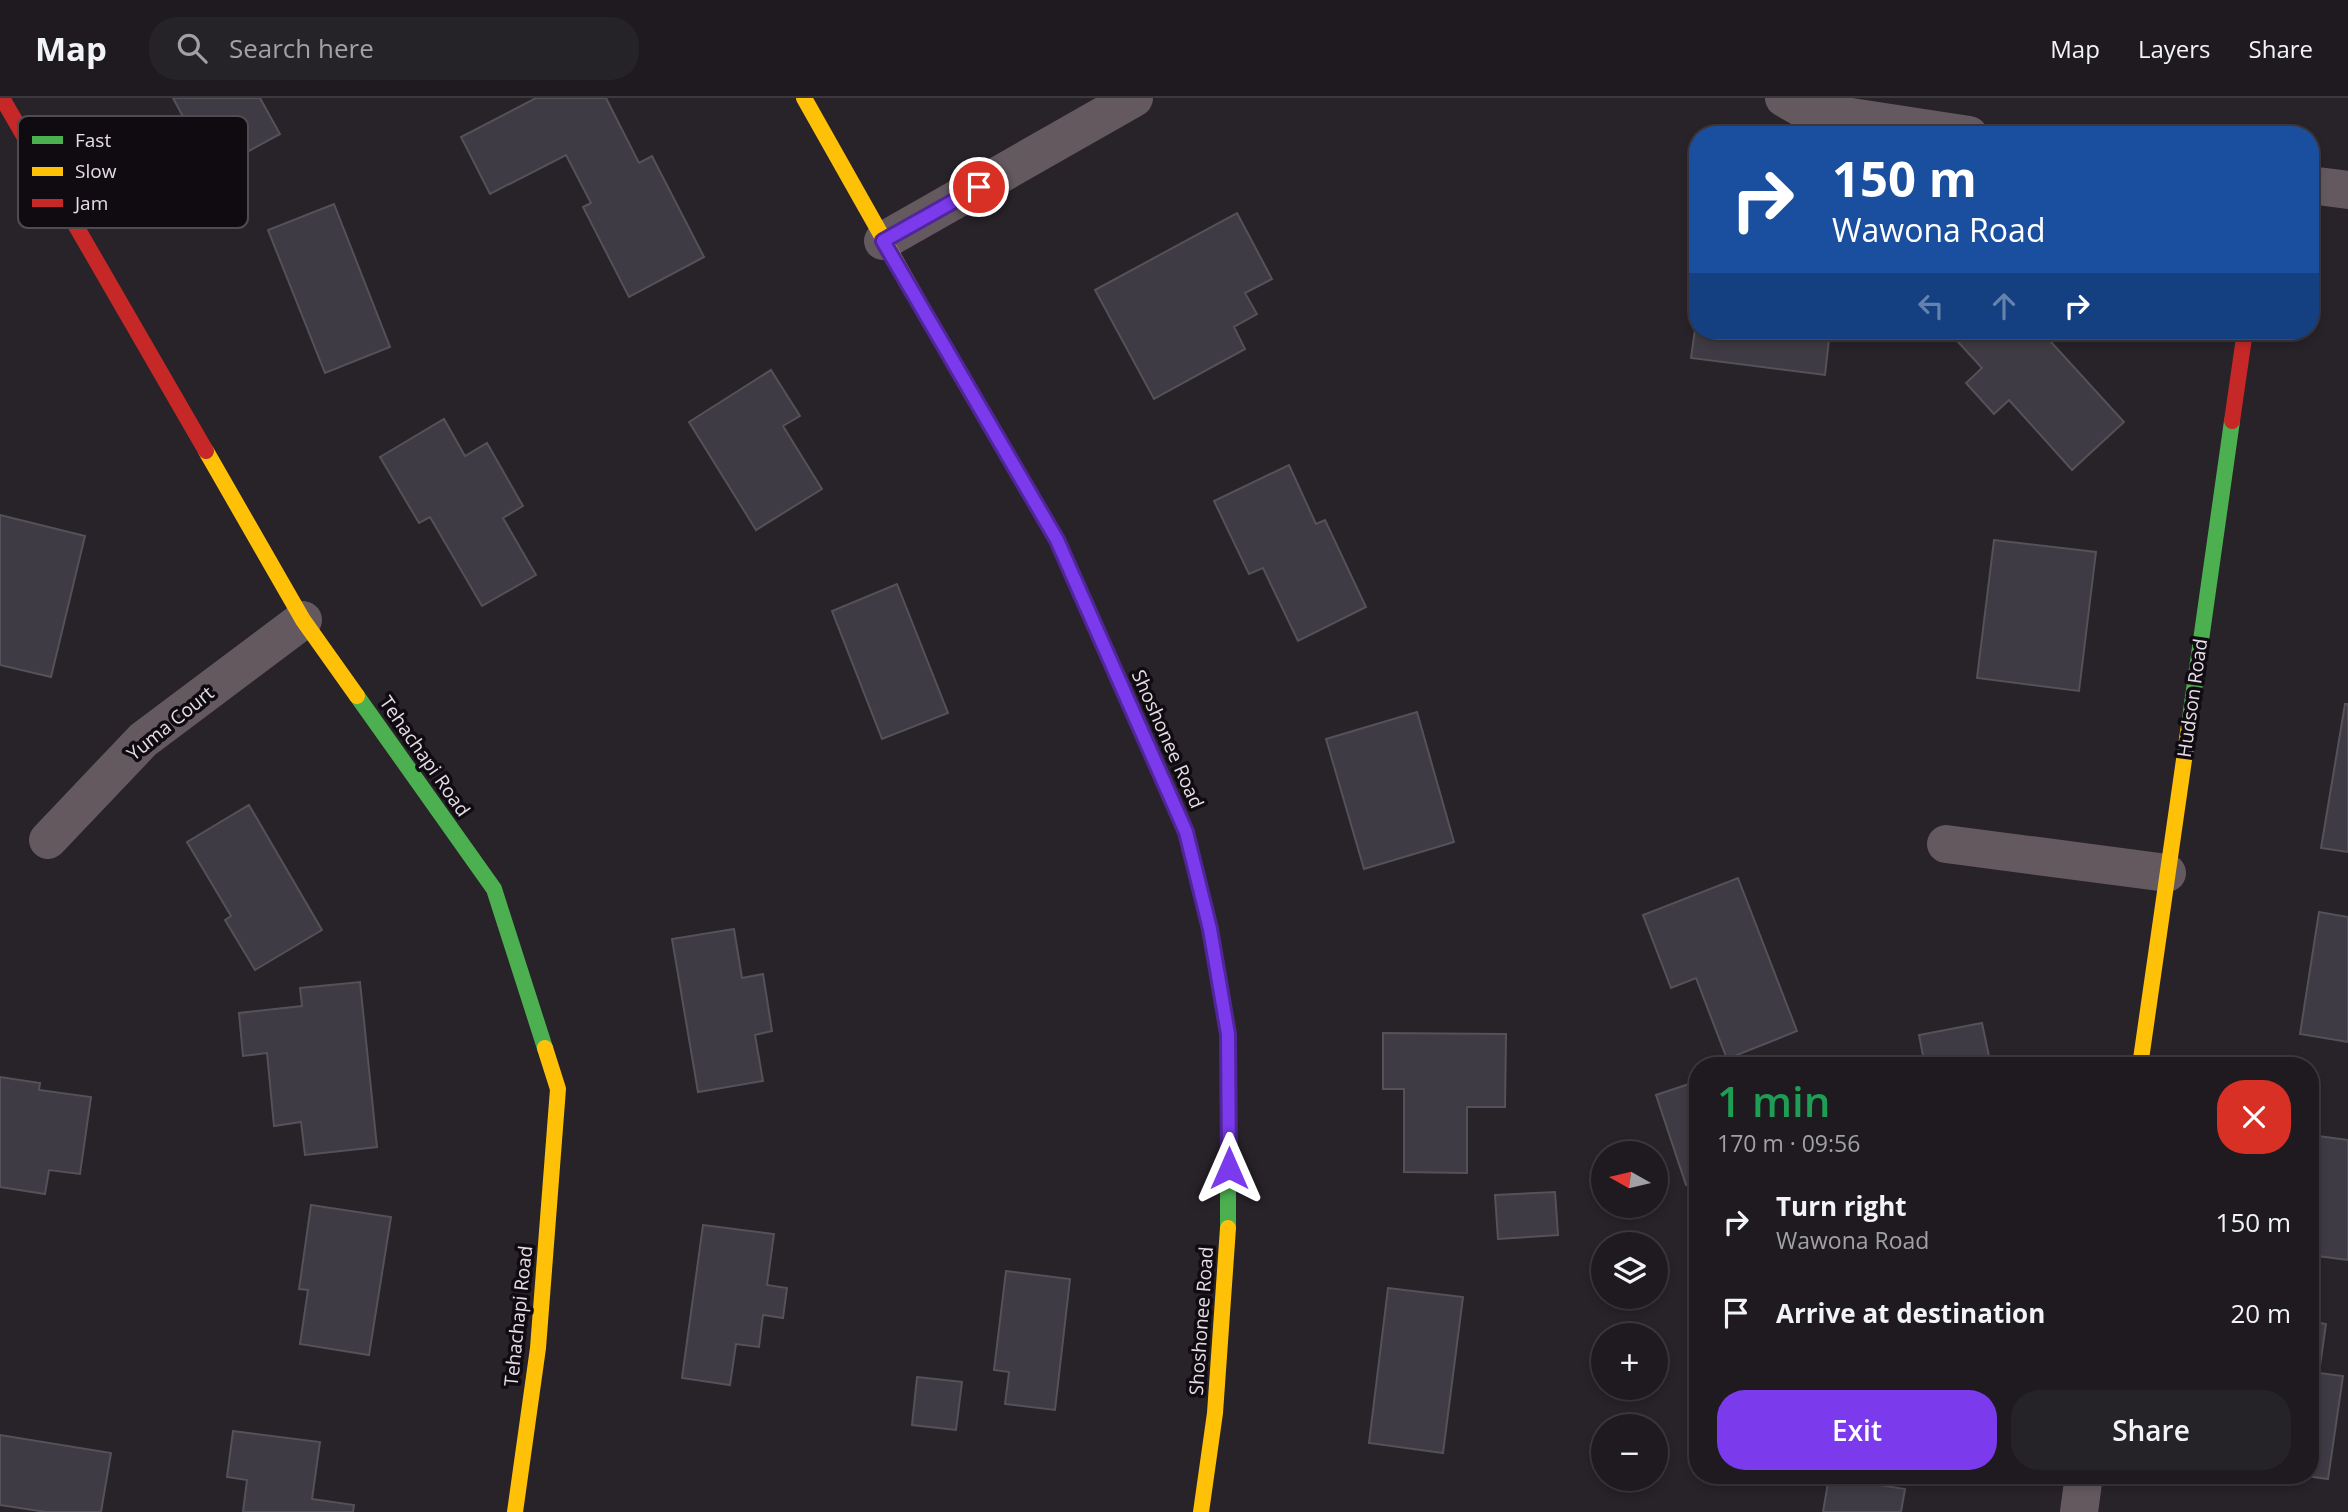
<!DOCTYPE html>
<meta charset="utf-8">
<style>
:root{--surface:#1e1a1f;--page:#262328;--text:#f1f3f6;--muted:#a1a1a4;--line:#3c383d;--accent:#7c3aed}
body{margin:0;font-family:"Open Sans",sans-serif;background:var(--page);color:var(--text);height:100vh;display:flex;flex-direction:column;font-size:26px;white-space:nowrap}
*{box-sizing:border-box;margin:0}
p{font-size:23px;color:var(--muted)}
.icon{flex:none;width:38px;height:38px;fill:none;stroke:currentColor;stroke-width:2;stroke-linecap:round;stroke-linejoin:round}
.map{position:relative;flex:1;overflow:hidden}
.side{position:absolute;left:1689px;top:959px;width:630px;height:427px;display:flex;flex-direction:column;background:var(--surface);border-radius:28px;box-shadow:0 4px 10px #0003,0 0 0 2px var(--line)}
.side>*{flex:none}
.guide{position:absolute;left:1689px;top:28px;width:630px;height:214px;border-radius:28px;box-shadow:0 4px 10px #0003,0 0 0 2px var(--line);background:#1a4fa0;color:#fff;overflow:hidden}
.needle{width:46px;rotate:278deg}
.fabs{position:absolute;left:1591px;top:1043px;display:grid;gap:14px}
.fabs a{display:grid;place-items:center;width:77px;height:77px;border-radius:50%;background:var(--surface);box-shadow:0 4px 10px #0003,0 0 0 2px var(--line);font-size:35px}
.pin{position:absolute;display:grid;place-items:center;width:60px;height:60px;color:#fff;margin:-30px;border:4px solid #fff;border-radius:50%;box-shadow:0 2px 7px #0007}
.me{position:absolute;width:77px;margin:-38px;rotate:0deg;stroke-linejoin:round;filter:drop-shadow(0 0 5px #0008)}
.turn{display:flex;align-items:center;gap:24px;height:147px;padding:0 28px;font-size:32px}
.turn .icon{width:91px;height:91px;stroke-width:2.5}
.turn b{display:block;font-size:49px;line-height:60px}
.lanes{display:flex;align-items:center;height:66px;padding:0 28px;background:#0003;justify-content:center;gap:35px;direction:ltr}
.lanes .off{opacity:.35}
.round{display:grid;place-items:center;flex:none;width:74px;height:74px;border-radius:28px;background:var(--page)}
.summary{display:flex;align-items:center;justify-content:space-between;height:119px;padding:0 28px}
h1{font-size:42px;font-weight:600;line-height:52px;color:#1e9e55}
.button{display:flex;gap:14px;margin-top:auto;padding:14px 28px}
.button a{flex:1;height:80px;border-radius:28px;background:var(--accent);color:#fff;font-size:28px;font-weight:600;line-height:80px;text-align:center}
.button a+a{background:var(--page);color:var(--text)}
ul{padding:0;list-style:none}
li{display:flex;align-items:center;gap:21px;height:91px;padding:0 28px}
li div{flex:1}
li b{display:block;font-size:26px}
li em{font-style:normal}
header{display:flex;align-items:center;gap:42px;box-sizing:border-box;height:98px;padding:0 35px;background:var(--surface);border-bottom:2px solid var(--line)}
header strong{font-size:33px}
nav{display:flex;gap:38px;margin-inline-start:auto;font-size:24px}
.search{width:490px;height:63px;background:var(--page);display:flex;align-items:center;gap:18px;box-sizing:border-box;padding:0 24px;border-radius:28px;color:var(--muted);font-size:26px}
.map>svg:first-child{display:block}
</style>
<header>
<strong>Map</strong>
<div class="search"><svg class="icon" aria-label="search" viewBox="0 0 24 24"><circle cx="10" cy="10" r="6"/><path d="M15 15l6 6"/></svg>Search here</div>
<nav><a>Map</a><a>Layers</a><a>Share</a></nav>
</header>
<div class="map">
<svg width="2348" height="1414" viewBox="0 0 2348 1414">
<rect width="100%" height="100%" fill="#282229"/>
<path fill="#3f3b44" stroke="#555158" stroke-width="2" d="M173 0H260L280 36 212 73Z
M536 0H606L639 65 652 58 704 159 629 199 583 109 591 105 566 57 490 96 461 39Z
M334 106 390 249 325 275 268 132Z
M1237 115 1272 181 1245 195 1257 216 1234 229 1245 251 1154 301 1095 192Z
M1698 210V233H1830L1825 277 1691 260Z
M1948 233H2041L2124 324 2072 372 2009 302 1994 316 1966 285 1982 270Z
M771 272 800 318 783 328 822 391 756 432 689 324Z
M444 321 465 358 487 345 523 408 503 420 536 477 482 508 430 419 419 425 380 359Z
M1289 367 1316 426 1325 422 1366 509 1298 543 1263 470 1249 476 1214 403Z
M0 417 85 438 51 579 0 567Z
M1994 442 2096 454 2079 593 1977 580Z
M897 486 948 615 882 641 832 513Z
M2345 606H2348V754L2321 750Z
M1417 614 1454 744 1364 771 1326 641Z
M249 707 322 832 255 872 225 822 231 818 187 744Z
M1738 780 1797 933 1727 961 1696 880 1671 890 1643 817Z
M2319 814 2348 819V944L2300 936Z
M734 831 742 880 763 876 772 933 755 937 763 983 698 994 672 841Z
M360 884 377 1049 305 1057 301 1024 274 1028 267 955 243 958 239 915 302 908 300 890Z
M1982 925 1991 968H1925L1919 937Z
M1383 935 1506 936 1505 1009H1467V1075L1404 1074V991H1383Z
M0 979 40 985 39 992 91 999 80 1076 49 1072 45 1096 0 1089Z
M1698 983V1083L1686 1087 1656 997Z
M2318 1038 2348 1042V1162L2310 1157V1099Z
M1555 1094 1558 1137 1498 1141 1495 1097Z
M311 1107 391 1119 369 1257 300 1246 308 1192 299 1191Z
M703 1127 774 1136 767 1187 787 1190 783 1220 763 1217 759 1249 736 1246 730 1287 682 1280Z
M1006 1173 1070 1181 1055 1312 1005 1306 1009 1274 994 1272Z
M1388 1190 1463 1199 1443 1355 1369 1345Z
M2310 1223 2326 1226 2319 1275 2343 1278 2328 1381 2299 1377H2310Z
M917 1279 962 1284 956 1332 912 1327Z
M233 1333 320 1344 312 1401 354 1407 353 1414H243L247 1382 227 1379Z
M0 1337 111 1355 101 1414H46L0 1407Z
M1829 1379 1905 1391 1901 1414H1823Z"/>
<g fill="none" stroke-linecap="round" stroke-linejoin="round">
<path stroke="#64595f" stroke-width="38" d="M1784 0 1805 12 1969 37
M2310 87 2348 92
M883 143 1134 0
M48 742 143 642 303 522
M1946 746 2167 775
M2079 1414 2084 1377"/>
<path stroke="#4caf50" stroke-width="16" d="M357 598 494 791 545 950
M2189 627 2232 323
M1142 634 1186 735 1210 831 1228 936V1130"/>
<path stroke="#ffc107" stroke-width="16" d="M804 0 958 273
M206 353 303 522 357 598
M2140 968 2189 627
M515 1414 538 1250 558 991 545 950
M1201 1414 1215 1315 1228 1130"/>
<path stroke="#c62828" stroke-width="16" d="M2 0 206 353
M958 273 1057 442 1142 634
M2232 323 2245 233"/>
</g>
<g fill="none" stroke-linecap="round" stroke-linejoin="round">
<defs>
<path id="route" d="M979 89 883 143 1057 442 1186 734 1210 831 1228 936 1229 1070"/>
</defs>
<use href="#route" stroke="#51269a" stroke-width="18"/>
<use href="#route" stroke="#7c3aed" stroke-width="12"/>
</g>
<g text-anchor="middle" stroke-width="7" stroke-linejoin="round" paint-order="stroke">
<g font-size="19" fill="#e6dee7" stroke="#100b11">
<text transform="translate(2192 600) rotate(-82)" y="7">Hudson Road</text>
<text transform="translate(170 625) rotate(-39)" y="7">Yuma Court</text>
<text transform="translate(1168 641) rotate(66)" y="7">Shoshonee Road</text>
<text transform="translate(425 658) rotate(55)" y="7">Tehachapi Road</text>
<text transform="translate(518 1218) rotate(-84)" y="7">Tehachapi Road</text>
<text transform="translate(1201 1223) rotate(-86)" y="7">Shoshonee Road</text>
</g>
</g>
<rect x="18" y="18" width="230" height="112" rx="10" fill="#100b11" stroke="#504a51" stroke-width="2"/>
<rect x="32" y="38" width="31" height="8" fill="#4caf50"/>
<rect x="32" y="69" width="31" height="9" fill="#ffc107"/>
<rect x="32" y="101" width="31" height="8" fill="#c62828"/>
<g font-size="19" fill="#e6dee7">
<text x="75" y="49">Fast</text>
<text x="75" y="80">Slow</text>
<text x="75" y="112">Jam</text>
</g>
</svg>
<div class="fabs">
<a><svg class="needle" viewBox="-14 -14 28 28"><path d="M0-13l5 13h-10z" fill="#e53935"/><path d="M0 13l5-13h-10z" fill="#a1a1a4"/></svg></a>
<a><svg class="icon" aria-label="layers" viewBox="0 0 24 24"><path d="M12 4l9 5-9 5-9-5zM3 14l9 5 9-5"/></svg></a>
<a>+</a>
<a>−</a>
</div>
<div class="pin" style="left:979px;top:89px;background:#d93025"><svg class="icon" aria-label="arrive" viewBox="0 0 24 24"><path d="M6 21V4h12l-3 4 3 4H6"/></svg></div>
<svg class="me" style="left:1229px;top:1070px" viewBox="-20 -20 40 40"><path d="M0-17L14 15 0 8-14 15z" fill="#7c3aed" stroke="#fff" stroke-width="4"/></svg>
<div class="guide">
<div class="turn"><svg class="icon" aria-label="right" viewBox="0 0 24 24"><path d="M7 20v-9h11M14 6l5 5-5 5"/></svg><div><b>150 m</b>Wawona Road</div></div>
<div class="lanes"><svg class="icon off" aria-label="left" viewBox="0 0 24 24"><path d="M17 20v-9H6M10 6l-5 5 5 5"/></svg><svg class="icon off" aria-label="ahead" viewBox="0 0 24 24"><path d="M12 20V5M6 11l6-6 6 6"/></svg><svg class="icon" aria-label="right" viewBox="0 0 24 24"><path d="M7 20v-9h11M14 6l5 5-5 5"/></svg></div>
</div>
<section class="side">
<div class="summary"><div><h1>1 min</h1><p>170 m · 09:56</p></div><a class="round" style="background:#d93025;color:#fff"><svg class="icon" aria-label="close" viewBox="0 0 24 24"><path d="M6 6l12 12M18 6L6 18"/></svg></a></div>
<ul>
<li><svg class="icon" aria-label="right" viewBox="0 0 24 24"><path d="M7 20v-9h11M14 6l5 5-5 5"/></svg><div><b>Turn right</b><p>Wawona Road</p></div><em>150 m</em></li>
<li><svg class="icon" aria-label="arrive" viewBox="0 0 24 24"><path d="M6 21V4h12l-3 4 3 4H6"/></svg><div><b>Arrive at destination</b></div><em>20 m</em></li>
</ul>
<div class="button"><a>Exit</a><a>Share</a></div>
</section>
</div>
